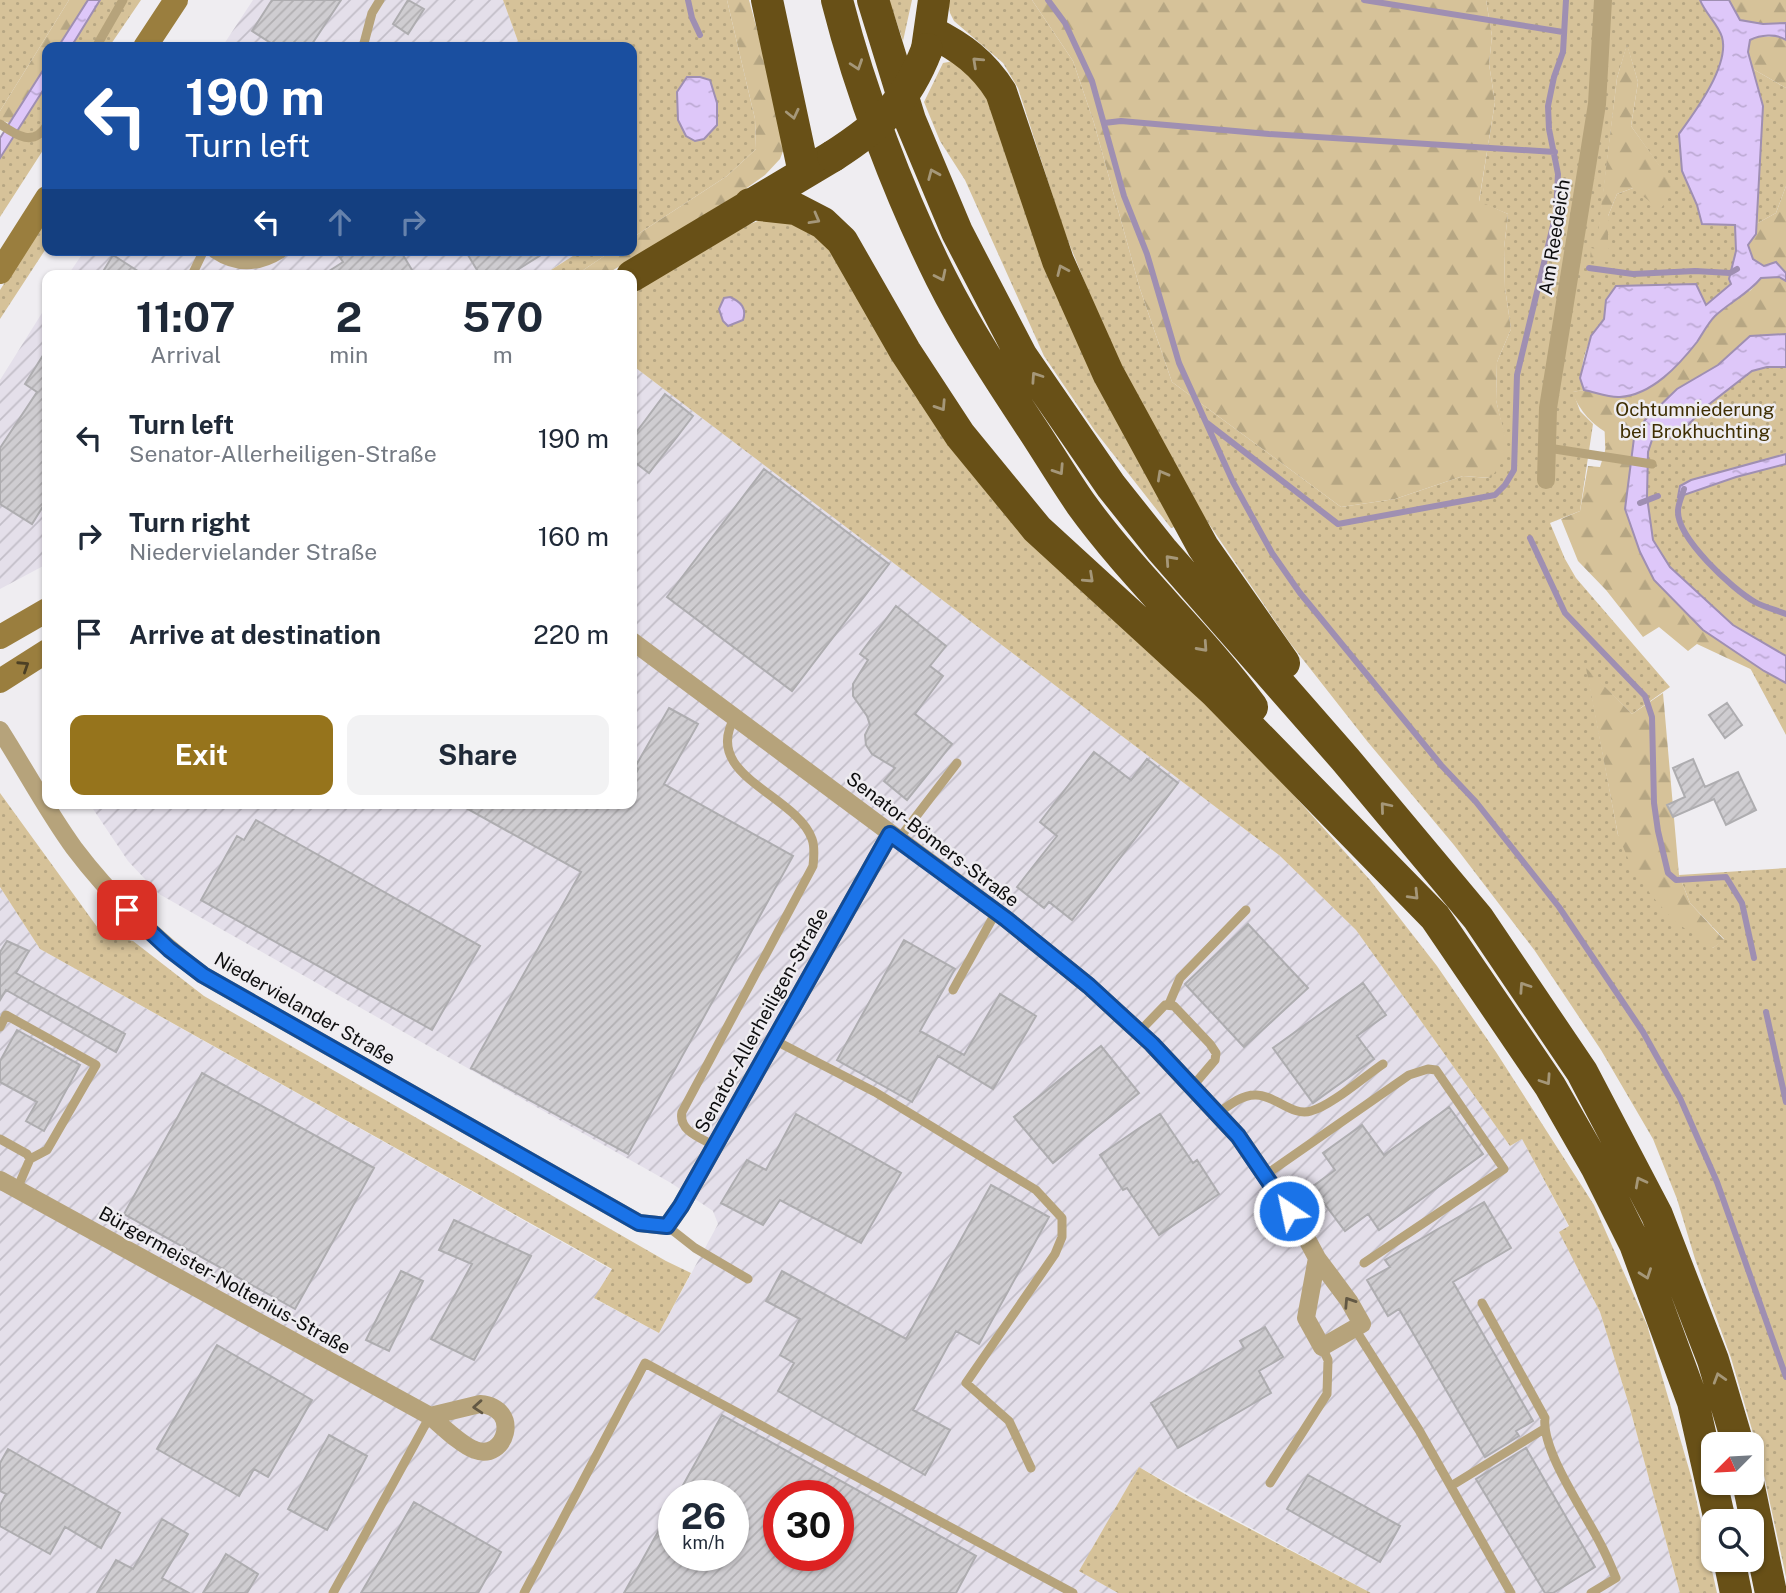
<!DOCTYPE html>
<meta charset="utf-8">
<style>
:root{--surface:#fff;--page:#f2f2f3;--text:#1f2937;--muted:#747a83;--accent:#96741c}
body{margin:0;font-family:"Public Sans",sans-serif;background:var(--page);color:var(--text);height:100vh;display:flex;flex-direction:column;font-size:26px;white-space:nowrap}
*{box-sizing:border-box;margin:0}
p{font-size:23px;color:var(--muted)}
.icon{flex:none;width:38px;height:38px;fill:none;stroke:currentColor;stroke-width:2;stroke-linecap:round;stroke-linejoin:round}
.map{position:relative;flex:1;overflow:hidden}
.panel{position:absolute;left:42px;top:270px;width:595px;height:539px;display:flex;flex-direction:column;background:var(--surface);border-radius:14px;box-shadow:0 2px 5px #0004}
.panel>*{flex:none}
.banner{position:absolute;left:42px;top:42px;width:595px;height:214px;border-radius:14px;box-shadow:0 2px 5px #0004;background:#1a4fa0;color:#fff;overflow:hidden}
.needle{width:46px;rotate:246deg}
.tools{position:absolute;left:1701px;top:1432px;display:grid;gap:14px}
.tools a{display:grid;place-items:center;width:63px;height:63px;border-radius:14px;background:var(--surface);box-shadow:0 2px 5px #0004;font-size:35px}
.speed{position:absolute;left:658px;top:1480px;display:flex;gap:14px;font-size:35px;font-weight:700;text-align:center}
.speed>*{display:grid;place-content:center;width:91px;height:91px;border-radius:50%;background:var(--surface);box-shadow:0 2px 5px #0004;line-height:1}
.speed small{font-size:18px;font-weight:400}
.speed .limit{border:10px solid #d22;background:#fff;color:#111}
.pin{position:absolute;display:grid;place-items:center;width:60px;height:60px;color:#fff;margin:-30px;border-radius:14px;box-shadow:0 4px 10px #0006}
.me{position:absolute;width:77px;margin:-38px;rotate:326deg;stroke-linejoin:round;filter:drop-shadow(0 0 5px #0008)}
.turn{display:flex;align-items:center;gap:24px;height:147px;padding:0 28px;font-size:32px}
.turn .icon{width:91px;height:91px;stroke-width:2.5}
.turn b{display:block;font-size:49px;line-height:60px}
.lanes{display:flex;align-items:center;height:66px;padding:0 28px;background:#0003;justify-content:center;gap:35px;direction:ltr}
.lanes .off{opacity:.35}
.eta{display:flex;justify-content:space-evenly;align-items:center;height:119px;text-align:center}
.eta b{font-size:42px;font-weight:700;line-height:49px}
.cta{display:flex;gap:14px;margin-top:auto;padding:14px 28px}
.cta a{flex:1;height:80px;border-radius:14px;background:var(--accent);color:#fff;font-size:28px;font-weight:700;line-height:80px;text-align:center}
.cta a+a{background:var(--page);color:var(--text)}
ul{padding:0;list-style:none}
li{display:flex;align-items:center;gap:21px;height:98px;padding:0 28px}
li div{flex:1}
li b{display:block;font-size:26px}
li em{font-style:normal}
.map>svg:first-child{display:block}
</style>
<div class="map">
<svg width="1786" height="1593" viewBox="0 0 1786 1593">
<defs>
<pattern id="industrial-furrows" width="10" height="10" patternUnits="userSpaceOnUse" patternTransform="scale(1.75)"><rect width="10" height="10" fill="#e4dfea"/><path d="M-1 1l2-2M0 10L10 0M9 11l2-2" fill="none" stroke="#c2bec8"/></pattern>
<pattern id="green-dots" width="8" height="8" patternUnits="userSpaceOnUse" patternTransform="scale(1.75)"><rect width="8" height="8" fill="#d6c299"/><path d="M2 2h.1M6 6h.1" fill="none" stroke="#b6a683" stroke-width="1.8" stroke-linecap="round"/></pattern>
<pattern id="forest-firs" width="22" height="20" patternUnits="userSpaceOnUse" patternTransform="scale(1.75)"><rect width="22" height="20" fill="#d6c299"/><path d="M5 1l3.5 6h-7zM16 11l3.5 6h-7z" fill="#b6a683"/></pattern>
<pattern id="water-ripples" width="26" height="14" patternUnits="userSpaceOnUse" patternTransform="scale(1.75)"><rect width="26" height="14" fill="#dec7f9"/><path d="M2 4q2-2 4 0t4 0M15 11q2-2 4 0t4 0" fill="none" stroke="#bdaad4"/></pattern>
<pattern id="building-hatch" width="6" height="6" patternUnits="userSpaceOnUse" patternTransform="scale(1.75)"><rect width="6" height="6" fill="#cfcdd1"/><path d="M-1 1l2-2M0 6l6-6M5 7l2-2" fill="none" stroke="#b1afb2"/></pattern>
</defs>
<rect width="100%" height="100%" fill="#efedf1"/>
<path fill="url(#industrial-furrows)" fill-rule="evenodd" d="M253 0H503L520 47H222Z
M85 250H582L543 275H68Z
M47 305V564L0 589V380Z
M632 365 1279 855 1356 930 1510 1146 1522 1139 1569 1227 1560 1233 1600 1312 1629 1405 1680 1593H1371L1139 1467 1080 1571 1118 1593H0V887L40 949 612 1270 595 1299 659 1333 718 1224 713 1211 671 1183 159 894 128 861 89 803H632ZM674 1496H733V1556H674ZM779 1496H838V1556H779Z"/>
<path fill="url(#green-dots)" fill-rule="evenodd" d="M0 0H69L0 111Z
M100 0H141L109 47H71Z
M503 0H727L755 119 756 149 727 176 632 238V47H520Z
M889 0H912L903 41Z
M948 0H1032L1073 61 1094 123 1140 289 1172 382 1341 507 1395 499 1463 476 1490 478 1508 452 1496 400 1497 362 1511 329 1505 288 1504 248 1508 214 1479 202 1495 102 1489 64 1492 36 1486 0H1700C1705 13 1718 24 1722 37 1730 65 1695 112 1679 134L1682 171 1697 205 1702 224H1735L1736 251 1773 367H1786V735L1749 666 1608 530 1601 323C1587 340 1577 369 1584 390L1573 392 1580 411 1593 424 1580 511 1550 523 1565 559 1576 578 1670 687 1632 714 1587 670 1618 835 1713 948 1724 939 1690 903 1679 875 1786 868V1577L1760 1457 1731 1358 1695 1259 1677 1199 1653 1139 1601 1050 1535 951 1454 845 1367 741 1290 643 1194 502 1114 354 1064 231 1018 88 1003 63 954 21 950 13ZM1627 45 1638 82 1631 126 1674 187 1633 188 1617 194 1608 216 1599 230 1617 78Z
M959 60 981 80 1177 526 1171 528 1095 431 1044 356 965 180 940 141 924 102 943 63Z
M1753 69 1786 88V186L1776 213 1756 224 1763 106Z
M47 84V144L0 217V158Z
M47 217V247L0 319V290Z
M763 219C771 219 782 217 790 219 834 230 864 303 885 340L1370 880 1437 966 1496 1052 1594 1205 1647 1325 1691 1476 1717 1593H1680L1629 1405 1600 1312 1559 1232 1569 1226 1522 1139 1510 1146 1356 930 1279 855 632 365V294L727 233Z
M582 250H613L576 275H550L548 272Z
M0 793 103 935 133 941 204 996 666 1261 691 1273 659 1333 594 1298 612 1269 40 949 0 887Z
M1139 1467 1190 1497 1371 1593H1118L1079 1571Z"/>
<path fill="url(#forest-firs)" d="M69 0H88L58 47H47V64L9 123 0 120V111Z
M727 0H749L785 133V146L780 159 765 175 734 197 605 275H576L613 250H632V238L727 176 756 149 755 119Z
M1032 0H1486L1492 36 1489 64 1495 102 1479 201 1508 214 1504 248 1505 288 1511 329 1497 362 1496 400 1509 452 1491 478 1463 476 1395 499 1341 507 1172 382 1140 289 1094 123 1073 61Z
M1729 0H1786V23L1763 24 1740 20Z
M1780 36 1786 40V88L1753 69 1748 52 1750 40 1757 37Z
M1627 44 1638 82 1631 126 1675 187 1660 210 1633 188 1617 194 1608 216V262L1590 260 1591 248 1596 249 1617 78Z
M1786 186V273L1776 262 1764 266 1753 259 1748 245 1756 234V224L1776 213Z
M1779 277 1786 281V334L1750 336 1718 365 1677 389 1634 438 1625 508 1703 630 1764 671 1761 674 1697 644 1688 651 1659 627 1643 637 1606 590 1578 561 1561 519 1580 511 1588 466 1600 467 1610 435C1591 423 1581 413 1572 392L1584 390 1619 398 1696 343 1714 317 1751 290 1761 278Z
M1586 668 1632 714 1663 693 1679 875 1690 903 1724 940 1713 948 1674 921 1651 895 1630 863 1618 835Z"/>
<path fill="url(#water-ripples)" stroke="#9f8fb2" stroke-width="2" d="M88 0H100L71 47H58Z
M1700 0H1729L1740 20 1763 24 1786 23V40C1776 33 1760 35 1750 40L1748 52 1763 106 1756 234 1748 245 1753 259 1764 266 1776 262 1786 273V281L1779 277 1761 278C1748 294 1730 302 1715 316 1708 323 1703 333 1697 342 1679 365 1652 395 1620 397 1609 398 1595 392 1584 390L1580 378 1591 336 1604 319 1606 300 1616 286 1696 284 1706 305 1731 284 1729 279 1736 251 1735 225 1702 224 1697 205 1682 171 1679 134C1695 112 1730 65 1722 37 1718 24 1705 13 1700 0Z
M47 64V84L0 158V138Z
M687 77H700L710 80 717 103V125L704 139 695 141 686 136 678 120 677 92Z
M730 297C741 302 747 308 743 320L728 326 723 321 719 309 724 298Z
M1786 334V367H1767L1752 371 1703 409 1678 436 1652 440 1648 452 1647 497 1653 540 1670 567 1733 625 1786 656V683L1764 671 1703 630 1654 580 1640 552 1625 509 1634 438 1645 420 1677 389 1718 365 1750 336Z
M1786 454V464L1736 477 1678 497 1680 486 1691 480Z"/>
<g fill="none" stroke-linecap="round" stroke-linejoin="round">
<path stroke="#9f8fb2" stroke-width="6" d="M688 0 692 18 700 35
M1048 0 1065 23 1092 81 1124 196 1147 254 1179 363 1233 482 1272 553 1300 593 1441 765 1476 802 1559 907 1643 1032 1680 1098 1717 1182 1786 1377
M1364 0 1563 32
M1104 123 1121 121 1269 134 1555 152
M1589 268 1633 274 1695 271 1730 273 1737 269
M1207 423 1338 524 1495 495 1505 485 1514 470 1517 375 1556 213 1558 174 1549 129 1548 106 1554 77 1563 52 1566 0
M1684 489C1682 496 1678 504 1678 511 1677 538 1732 589 1755 602 1764 607 1776 610 1786 614
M1640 503 1658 496
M1530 538 1565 613 1645 696 1652 717 1654 803 1658 831 1668 873 1676 880 1726 877 1742 903 1754 958
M1766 1012 1786 1102"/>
</g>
<path fill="url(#building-hatch)" stroke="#aeadb0" stroke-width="2" fill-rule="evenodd" d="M272 0H341L310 47H277L252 31Z
M408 0 424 9 408 34 393 24Z
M335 250H400L415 275H323L343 262Z
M465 250H549L509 275H480Z
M113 255 144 275H101Z
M47 349V500L32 524 0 504V448L37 392 25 384Z
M665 394 693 416 649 473 632 460V438Z
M764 469 889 564 792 691 667 597Z
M896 606 946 646 930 666 943 676 915 714 952 744 907 800 884 781 895 768 872 754 866 745 865 735 870 725 867 716 853 696V684L868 660 860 654Z
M1727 703 1742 725 1725 738 1709 715Z
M669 708 698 724 664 784 793 856 628 1154 471 1068 581 872 457 803H632V781L638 769 635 767Z
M1094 752 1131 780 1147 759 1178 783 1072 920 1049 902 1044 908 1017 887 1057 836 1040 822Z
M1693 759 1705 787 1738 772 1756 810 1726 825 1714 799 1673 817 1667 805 1685 797 1673 768Z
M256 820 480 946 432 1030 201 900 237 836 244 840Z
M1248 924 1308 988 1244 1047 1185 984Z
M904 940 955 969 920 1031 964 1055 1000 994 1036 1016 993 1089 938 1056 912 1102 837 1060Z
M7 941 29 951 16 973 125 1034 116 1052 6 990 0 1000V952Z
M1363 983 1386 1015 1357 1036 1374 1059 1313 1103 1273 1048Z
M17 1030 80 1065 44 1131 26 1121 37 1102 0 1082V1061Z
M1101 1046 1139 1093 1053 1163 1014 1117Z
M202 1073 374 1168 295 1309 124 1214Z
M1449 1107 1483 1154 1379 1230 1368 1214 1345 1231 1312 1187 1335 1170 1323 1153 1362 1125 1384 1155Z
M796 1114 901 1173 861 1243 780 1200 763 1225 721 1203 747 1160 766 1170Z
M1160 1114 1193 1163 1197 1160 1219 1194 1159 1235 1127 1188 1123 1190 1100 1155Z
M991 1185 1049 1217 979 1344 956 1331 913 1410 950 1430 925 1475 778 1391 794 1363 780 1355 800 1319 766 1301 782 1271 906 1339Z
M1484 1202 1511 1248 1453 1282 1533 1421 1516 1431 1519 1436 1485 1457 1399 1309 1388 1316 1367 1280 1390 1267 1385 1260Z
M454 1220 531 1256 474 1360 431 1339 472 1264 439 1250Z
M401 1271 423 1281 389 1351 366 1340Z
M1265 1327 1283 1357 1259 1371 1271 1393 1178 1448 1151 1403 1244 1348 1240 1341Z
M217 1345 312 1400 268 1477 254 1469 239 1496 157 1449Z
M722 1415 976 1556 956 1593H624L674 1503V1556H733V1496H677ZM779 1496H838V1556H779Z
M329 1435 367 1456 327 1530 288 1509Z
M1526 1448 1595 1567 1553 1593H1545L1476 1479Z
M8 1449 120 1513 101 1548 65 1527 50 1554 0 1526V1505L6 1494 0 1491V1463Z
M1308 1475 1400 1526 1380 1562 1287 1509Z
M414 1502 501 1552 478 1593H361Z
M162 1519 188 1534 162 1578 189 1593H97L116 1560 133 1569Z
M226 1554 258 1574 247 1593H203Z"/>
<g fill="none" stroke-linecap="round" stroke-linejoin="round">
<path stroke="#b6a37b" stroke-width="9" d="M96 47 123 0
M363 47 372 13 380 0
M0 124C17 136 34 147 47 125
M192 275 204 250
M1548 448 1652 464
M898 840 957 763
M953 990 996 912
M1169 1004 1180 978 1246 910
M0 1027 6 1015 96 1065 47 1150 30 1159
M1139 1032 1165 1005 1174 1006 1210 1044 1216 1053 1215 1060 1192 1087
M774 1040 875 1092 1036 1190 1062 1218V1237L1055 1254 966 1383 1009 1421 1031 1468
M1217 1114C1228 1106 1241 1095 1255 1095 1274 1094 1292 1117 1311 1111 1331 1106 1365 1076 1383 1064
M0 1139 27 1154 30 1159 17 1189
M715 1146C701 1138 678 1131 682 1112L813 866C814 857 815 847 812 839 796 794 700 776 735 717
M1264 1176 1409 1075 1428 1069 1436 1070 1504 1169 1364 1263
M667 1226 695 1248 748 1279
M1482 1303 1545 1418C1541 1450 1585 1513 1600 1543 1606 1554 1611 1566 1616 1578L1591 1593
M1355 1329 1419 1430 1511 1593
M1270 1483 1327 1394 1328 1360 1322 1347
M1451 1486 1544 1429
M333 1593 430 1416
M524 1593 645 1363 1073 1593"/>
<path stroke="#b6a37b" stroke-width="18" d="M216 250C237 264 258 263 279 250
M1546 480 1548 408 1597 104 1603 0
M632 641 1006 919 1089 986 1152 1044 1238 1136 1301 1228 1317 1258 1349 1301 1362 1324 1322 1347 1306 1318 1317 1258
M0 730C25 769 47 811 74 848 111 897 154 938 203 975L639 1223 667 1226 681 1206 890 834
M0 1180 430 1416C442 1426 461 1445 475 1450 505 1462 523 1408 480 1404L430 1416"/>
<path stroke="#9a7e3e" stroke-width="24" d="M145 47 176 0
M0 272 47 198
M0 637 47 610
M0 681 47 651"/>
<path stroke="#685017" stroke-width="32" d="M767 0 804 173
M837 0C860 91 899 194 941 278 968 332 1002 383 1035 433 1050 456 1065 481 1081 504 1133 576 1200 636 1252 707
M873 0 910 120 957 232 1021 355 1111 486 1162 550 1345 759 1478 918 1582 1072 1657 1215 1713 1360 1738 1444
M931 32C961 47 983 63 1001 92L1058 261 1108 373 1203 547 1284 663
M927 49 934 0
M750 204 796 209 823 223 842 241 905 351 960 435 1037 529 1216 693 1435 917 1550 1086 1597 1168 1635 1244 1693 1402 1720 1521
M632 276 833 156
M1748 1482 1771 1593
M1729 1559 1736 1593"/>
<path stroke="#685017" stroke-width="32" d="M833 156C881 125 906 103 927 49"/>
</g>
<defs><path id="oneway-chevron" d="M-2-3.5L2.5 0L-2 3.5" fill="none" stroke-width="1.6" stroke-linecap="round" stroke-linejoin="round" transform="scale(1.75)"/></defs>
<g stroke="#a59779">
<use href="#oneway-chevron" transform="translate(977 62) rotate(-137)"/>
<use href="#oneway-chevron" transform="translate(857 65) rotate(71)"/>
<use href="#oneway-chevron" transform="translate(793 114) rotate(77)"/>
<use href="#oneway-chevron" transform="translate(933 174) rotate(-113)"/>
<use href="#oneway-chevron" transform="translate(815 219) rotate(29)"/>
<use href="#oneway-chevron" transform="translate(1062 270) rotate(-114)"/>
<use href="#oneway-chevron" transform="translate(941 276) rotate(64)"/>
<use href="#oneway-chevron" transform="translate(1036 377) rotate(-124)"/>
<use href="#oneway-chevron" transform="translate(941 406) rotate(57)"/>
<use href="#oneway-chevron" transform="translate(1059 470) rotate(57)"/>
<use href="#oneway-chevron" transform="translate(1162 475) rotate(-119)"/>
<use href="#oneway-chevron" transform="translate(1170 560) rotate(-132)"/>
<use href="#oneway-chevron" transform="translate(1089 578) rotate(43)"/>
<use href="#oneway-chevron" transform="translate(1203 647) rotate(48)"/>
<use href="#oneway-chevron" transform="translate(1385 807) rotate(-130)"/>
<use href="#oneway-chevron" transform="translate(1414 895) rotate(46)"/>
<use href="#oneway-chevron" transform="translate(1524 987) rotate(-124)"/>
<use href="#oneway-chevron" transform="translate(1546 1080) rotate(56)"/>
<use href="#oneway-chevron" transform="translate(1640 1182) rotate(-118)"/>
<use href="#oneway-chevron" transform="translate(1646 1274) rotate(70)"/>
<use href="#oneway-chevron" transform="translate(1719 1378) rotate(-107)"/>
</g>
<use stroke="#4c4024" href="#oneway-chevron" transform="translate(24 666) rotate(-33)"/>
<g stroke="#625844">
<use href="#oneway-chevron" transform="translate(1349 1302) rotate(-123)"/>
<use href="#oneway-chevron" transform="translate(478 1407) rotate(176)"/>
</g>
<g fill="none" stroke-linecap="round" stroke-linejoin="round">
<defs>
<path id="route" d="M127 910 169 949 203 975 639 1223 667 1226 681 1206 890 834 1006 919 1089 986 1152 1044 1238 1136 1289 1211"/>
</defs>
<use href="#route" stroke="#114b97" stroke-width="18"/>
<use href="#route" stroke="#1a73e8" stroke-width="12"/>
</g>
<g text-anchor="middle" stroke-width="5" stroke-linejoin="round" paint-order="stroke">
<g font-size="19" fill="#0d0d0e" stroke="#efedf1">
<text transform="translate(1554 237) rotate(-81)" y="7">Am Reedeich</text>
<text transform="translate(933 839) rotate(37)" y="7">Senator-Bömers-Straße</text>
<text transform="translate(305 1008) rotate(30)" y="7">Niedervielander Straße</text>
<text transform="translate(761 1020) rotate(-61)" y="7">Senator-Allerheiligen-Straße</text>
<text transform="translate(225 1280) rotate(29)" y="7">Bürgermeister-Noltenius-Straße</text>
</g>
<g font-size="19" fill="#3f2f03" stroke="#efedf1">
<text x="1695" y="416">Ochtumniederung<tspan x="1695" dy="22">bei Brokhuchting</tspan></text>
</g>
</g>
</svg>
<div class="tools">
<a><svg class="needle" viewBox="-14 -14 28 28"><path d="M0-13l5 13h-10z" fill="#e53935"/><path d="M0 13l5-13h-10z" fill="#747a83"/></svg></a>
<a><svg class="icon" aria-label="search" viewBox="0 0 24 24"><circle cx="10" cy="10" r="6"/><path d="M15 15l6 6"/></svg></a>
</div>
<div class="speed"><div>26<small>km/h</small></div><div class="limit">30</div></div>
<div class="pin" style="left:127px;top:910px;background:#d93025"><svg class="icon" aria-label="arrive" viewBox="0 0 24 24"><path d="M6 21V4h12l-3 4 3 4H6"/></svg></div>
<svg class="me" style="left:1289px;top:1211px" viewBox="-20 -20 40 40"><circle r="17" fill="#1a73e8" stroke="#fff" stroke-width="3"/><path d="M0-11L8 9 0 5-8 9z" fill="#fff"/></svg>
<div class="banner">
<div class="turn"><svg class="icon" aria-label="left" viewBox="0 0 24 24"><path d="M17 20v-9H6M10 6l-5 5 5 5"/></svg><div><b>190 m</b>Turn left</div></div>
<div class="lanes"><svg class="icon" aria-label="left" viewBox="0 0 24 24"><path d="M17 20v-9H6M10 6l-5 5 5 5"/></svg><svg class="icon off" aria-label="ahead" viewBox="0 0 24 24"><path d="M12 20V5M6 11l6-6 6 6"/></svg><svg class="icon off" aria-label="right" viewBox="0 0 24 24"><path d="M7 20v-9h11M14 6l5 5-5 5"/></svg></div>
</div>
<section class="panel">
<div class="eta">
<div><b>11:07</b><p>Arrival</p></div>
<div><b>2</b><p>min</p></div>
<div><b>570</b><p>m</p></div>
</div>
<ul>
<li><svg class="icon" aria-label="left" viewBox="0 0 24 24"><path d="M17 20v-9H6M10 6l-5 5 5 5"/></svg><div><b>Turn left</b><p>Senator-Allerheiligen-Straße</p></div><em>190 m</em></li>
<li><svg class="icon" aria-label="right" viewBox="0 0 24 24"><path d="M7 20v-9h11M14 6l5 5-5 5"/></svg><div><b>Turn right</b><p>Niedervielander Straße</p></div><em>160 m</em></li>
<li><svg class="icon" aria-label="arrive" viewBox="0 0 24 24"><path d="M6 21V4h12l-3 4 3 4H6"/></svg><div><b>Arrive at destination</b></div><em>220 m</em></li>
</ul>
<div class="cta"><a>Exit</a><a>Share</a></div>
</section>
</div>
